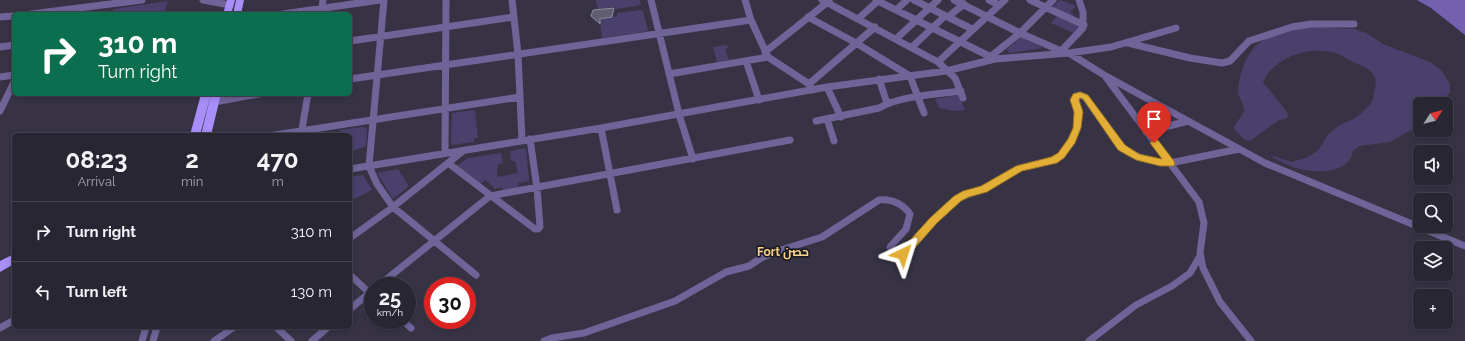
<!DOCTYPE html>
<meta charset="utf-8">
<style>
:root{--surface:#292634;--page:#312e3c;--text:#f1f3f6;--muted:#a5a5ac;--line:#45434f}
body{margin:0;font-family:Raleway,Cairo,sans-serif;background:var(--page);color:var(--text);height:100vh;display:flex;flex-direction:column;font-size:15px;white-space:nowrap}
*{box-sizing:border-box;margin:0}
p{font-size:13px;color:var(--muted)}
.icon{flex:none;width:22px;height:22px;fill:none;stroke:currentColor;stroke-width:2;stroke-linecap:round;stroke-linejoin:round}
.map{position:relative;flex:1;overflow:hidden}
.details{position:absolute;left:12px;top:133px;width:340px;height:196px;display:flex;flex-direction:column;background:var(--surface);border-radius:6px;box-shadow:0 2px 6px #0003,0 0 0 1px var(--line)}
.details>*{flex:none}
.top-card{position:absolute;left:12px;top:12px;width:340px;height:84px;border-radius:6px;box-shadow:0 2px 6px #0003,0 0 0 1px var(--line);background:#0b6e4f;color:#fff;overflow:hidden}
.needle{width:26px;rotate:54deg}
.tools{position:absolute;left:1413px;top:97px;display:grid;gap:8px}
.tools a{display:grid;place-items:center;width:40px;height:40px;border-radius:6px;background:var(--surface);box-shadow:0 2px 6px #0003,0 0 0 1px var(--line);font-size:20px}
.speed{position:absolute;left:364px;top:277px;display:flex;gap:8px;font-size:20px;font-weight:700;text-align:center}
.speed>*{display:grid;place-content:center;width:52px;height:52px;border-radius:50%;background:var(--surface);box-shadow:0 2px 6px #0003,0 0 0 1px var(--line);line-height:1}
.speed small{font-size:10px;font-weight:400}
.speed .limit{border:6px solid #d22;background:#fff;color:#111}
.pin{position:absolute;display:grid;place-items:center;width:34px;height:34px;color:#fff;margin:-41px -17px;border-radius:50% 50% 50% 0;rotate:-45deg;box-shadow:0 0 4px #0007}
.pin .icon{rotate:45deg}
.me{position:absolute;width:44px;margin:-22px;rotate:41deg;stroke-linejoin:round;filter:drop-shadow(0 0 3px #0008)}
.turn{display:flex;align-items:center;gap:14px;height:84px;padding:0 20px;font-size:18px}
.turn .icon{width:52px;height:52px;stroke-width:2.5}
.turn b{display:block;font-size:28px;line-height:34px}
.eta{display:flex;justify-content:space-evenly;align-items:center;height:68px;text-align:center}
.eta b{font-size:24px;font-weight:700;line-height:28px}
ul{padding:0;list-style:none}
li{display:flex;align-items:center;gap:12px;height:60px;padding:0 20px;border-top:1px solid var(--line)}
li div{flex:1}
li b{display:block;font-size:15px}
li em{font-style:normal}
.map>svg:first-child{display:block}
</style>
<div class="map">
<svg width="1465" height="341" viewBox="0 0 1465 341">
<rect width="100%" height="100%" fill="#373345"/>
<path fill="#4a406c" d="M596 0H640L641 5 616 9 614 7 598 9Z
M1060 0 1076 6 1070 12 1074 15 1071 18 1051 8Z
M168 1 163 14H111L114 9Z
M640 10 643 11 648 31 602 38 600 20 617 16V13Z
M1057 16 1080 27 1074 33 1051 23Z
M1316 27 1354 29 1366 33 1385 45 1430 62 1441 70 1450 84V92L1440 104H1420V125L1390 142 1359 146 1353 151C1350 172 1322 173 1304 170 1292 168 1282 162 1272 157L1273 156 1292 162C1302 159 1315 156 1321 146 1327 137 1326 135 1336 128 1341 123 1349 122 1355 118 1359 115 1365 110 1369 106 1373 101 1374 95 1375 89 1379 71 1366 68 1353 62 1345 58 1339 53 1331 52 1306 47 1273 58 1263 82L1287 112 1288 117 1285 119 1279 120 1250 141 1245 140 1234 129C1235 121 1242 118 1244 111 1245 104 1238 98 1238 91 1239 75 1246 54 1258 44 1270 33 1300 28 1316 27Z
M1021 37 1043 48 1010 53 1006 50Z
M727 45 728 48 725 49 729 60 717 62 713 47Z
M959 95 965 110 955 111 939 108 935 99Z
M475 110 478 138H474V142L451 145 452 113Z
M363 127 367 129 366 146 350 152V135H340V130Z
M526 148 529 181 518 183 519 188 503 191 502 187 495 189 486 180 480 184 457 166 468 158 501 153 503 163 498 164 497 177 518 173 515 161H511L510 151Z
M398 169 409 186 393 199 377 173Z
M363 175 372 190 350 201V177Z"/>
<path fill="#7360ae" d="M1417 0H1465V35L1431 8Z"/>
<path fill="#625e72" stroke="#8d899e" d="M614 8 612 17 600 19V24L591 16 593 10Z"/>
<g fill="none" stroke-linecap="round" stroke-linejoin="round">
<path stroke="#6f6498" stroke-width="7" d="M203 0 230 5
M384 0 369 166 377 184 393 207 476 275
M512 0 518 54 522 140
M651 0 679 114 693 159
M745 0 751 20 768 57 809 84 812 90
M822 0 938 62 955 78 963 98
M876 0 995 59
M914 0 972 29
M954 0 1020 33 1061 51
M989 0 999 5
M1030 0 1084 25
M896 10 907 0
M31 14 142 0
M283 14 380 0
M321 14 323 0
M0 17 14 16
M808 17 856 43 910 76 924 113
M948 17 964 4
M858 19 879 0
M897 38 938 0
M350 41 514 17
M1128 43 1190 58 1222 63 1230 61 1249 41 1292 27 1311 24H1354
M0 47 14 45
M912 47 945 16
M765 52 829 1
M1062 53 1061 51 1083 28V12L1079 0
M1069 53 1104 75 1265 163 1465 246
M990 57 1020 33 1053 0
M746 61 759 100
M938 62 1005 0
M669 74 768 57
M1105 76 1199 202 1204 223 1200 253 1203 268 1220 302 1251 341
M0 77 14 75
M350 79 751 20
M879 79 887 103
M809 84 875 27
M827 87 841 117
M214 102 259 94
M0 111 14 82
M827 119 834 141
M816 121 879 108C898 96 938 94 961 91
M601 128 617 210
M1146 132 1188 121
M275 135 520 97
M301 135 308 94
M445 153 446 0
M448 163 535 229H538L540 227 537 188 530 139
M350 169 601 128 827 87 946 71 995 59 1069 53 1111 47 1176 28
M350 238 393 207 463 151
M350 275 373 296
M378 286 490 196 790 140
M350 309 373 290
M402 320 411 328
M276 327 291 341
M0 328 14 320
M142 341 146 327
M153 341 157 327
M214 341 234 327
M312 341 328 327
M544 341 552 338 584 333 675 301 726 272 749 266 761 258 778 251 822 237 879 200C892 199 902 203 910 214L906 229 890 247 895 253 903 254 933 220 958 198 983 189 1020 168 1054 160 1061 155 1072 141 1077 128 1078 112 1075 100 1076 96 1080 95 1085 97 1118 143 1127 151 1139 157 1153 161 1170 163 1239 149
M1089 341 1136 305 1172 286 1190 273 1200 256"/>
<path fill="#a88ef9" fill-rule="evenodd" d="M227 0H235L231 14H223Z
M236 0H244L241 14H233Z
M201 94H211L200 135H190Z
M211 94H221L211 135H201Z
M14 254V264L0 272V261Z"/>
</g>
<path fill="#e3ae35" stroke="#947122" d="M1080 92 1088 95 1125 145 1139 154 1162 159 1150 143 1154 139 1158 140 1174 161 1175 163 1174 166H1160L1136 160 1118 150 1083 99 1080 98 1079 100 1083 112 1081 128 1075 143 1064 158 1057 163 1022 171 987 192 969 197 961 201 937 223 907 257 903 258 900 257 898 254 900 251 930 218 954 196 963 191 981 186 1016 166 1051 157 1058 153 1068 139 1073 128 1074 112 1070 100 1073 94Z"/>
<g text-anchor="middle" stroke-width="3.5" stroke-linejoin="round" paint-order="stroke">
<g font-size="12" font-weight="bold" fill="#f7d289" stroke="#1e1c25">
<text x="783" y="256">Fort حصن</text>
</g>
</g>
</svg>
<div class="tools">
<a><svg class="needle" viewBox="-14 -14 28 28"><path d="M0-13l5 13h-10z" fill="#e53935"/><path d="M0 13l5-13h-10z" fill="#a5a5ac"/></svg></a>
<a><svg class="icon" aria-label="sound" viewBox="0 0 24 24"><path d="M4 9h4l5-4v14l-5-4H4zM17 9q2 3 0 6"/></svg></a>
<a><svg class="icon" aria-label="search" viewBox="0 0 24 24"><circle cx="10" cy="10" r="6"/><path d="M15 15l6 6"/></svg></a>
<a><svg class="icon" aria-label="layers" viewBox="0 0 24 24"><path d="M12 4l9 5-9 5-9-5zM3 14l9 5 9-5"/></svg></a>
<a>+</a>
</div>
<div class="speed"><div>25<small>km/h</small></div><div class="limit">30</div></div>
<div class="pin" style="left:1154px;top:143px;background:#d93025"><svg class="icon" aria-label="arrive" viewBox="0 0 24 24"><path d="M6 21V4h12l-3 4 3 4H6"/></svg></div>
<svg class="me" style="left:903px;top:254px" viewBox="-20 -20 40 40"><path d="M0-17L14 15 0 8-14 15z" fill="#e3ae35" stroke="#fff" stroke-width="4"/></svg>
<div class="top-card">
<div class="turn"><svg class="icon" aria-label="right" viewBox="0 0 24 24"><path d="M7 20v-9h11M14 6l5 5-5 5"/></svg><div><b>310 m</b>Turn right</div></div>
</div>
<section class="details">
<div class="eta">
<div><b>08:23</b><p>Arrival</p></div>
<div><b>2</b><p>min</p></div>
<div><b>470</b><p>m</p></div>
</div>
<ul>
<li><svg class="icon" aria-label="right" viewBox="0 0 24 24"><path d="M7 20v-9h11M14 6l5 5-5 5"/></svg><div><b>Turn right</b></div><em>310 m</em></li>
<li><svg class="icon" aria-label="left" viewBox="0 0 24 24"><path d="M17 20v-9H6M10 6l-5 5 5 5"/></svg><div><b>Turn left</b></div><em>130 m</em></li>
</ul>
</section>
</div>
